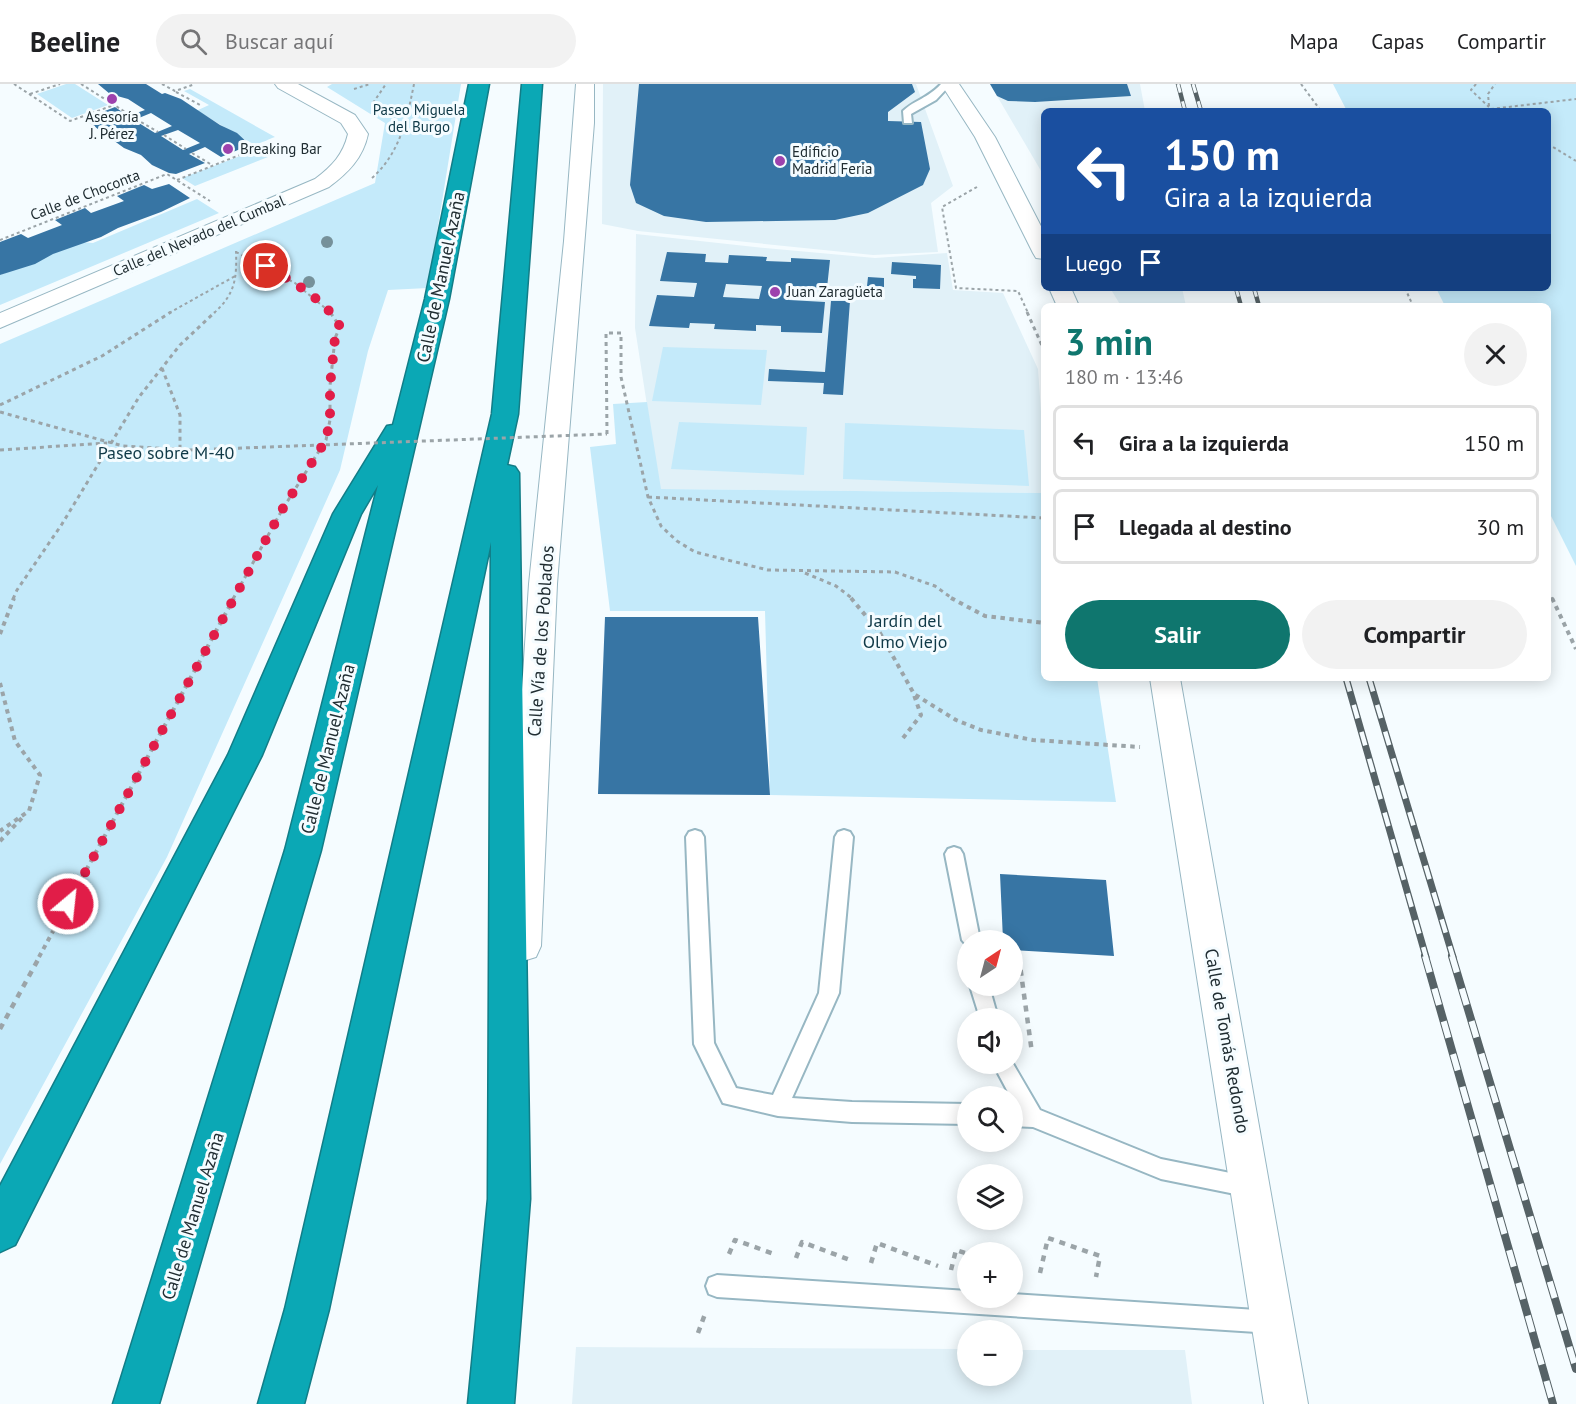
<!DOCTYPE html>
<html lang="es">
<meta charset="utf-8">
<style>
:root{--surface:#fff;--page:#f2f2f2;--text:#202124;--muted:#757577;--line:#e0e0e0;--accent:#0f766e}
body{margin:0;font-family:"PT Sans",sans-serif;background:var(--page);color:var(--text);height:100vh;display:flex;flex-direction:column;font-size:22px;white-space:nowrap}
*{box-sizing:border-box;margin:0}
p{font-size:20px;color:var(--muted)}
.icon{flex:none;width:33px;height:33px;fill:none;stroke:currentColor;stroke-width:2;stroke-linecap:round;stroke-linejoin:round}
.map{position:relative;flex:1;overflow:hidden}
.details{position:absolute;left:1041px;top:219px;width:510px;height:378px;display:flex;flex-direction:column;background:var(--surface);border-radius:9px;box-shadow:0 3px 15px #0003}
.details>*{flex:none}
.hud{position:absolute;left:1041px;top:24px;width:510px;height:183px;border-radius:9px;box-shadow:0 3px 15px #0003;background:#1a4fa0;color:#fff;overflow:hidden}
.needle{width:39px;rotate:36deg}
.controls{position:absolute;left:957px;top:846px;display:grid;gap:12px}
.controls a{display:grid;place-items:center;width:66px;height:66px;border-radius:50%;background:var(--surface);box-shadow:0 3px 15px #0003;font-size:30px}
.pin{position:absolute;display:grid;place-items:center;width:51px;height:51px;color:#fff;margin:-26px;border:3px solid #fff;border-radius:50%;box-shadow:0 2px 6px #0007}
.me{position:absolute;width:66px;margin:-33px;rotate:28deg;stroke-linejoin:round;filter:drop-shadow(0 0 4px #0008)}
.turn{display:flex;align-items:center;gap:21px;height:126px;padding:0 24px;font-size:27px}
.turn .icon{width:78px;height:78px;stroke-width:2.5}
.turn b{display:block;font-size:42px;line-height:51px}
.then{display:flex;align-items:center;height:57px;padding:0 24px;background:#0003;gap:12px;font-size:22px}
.round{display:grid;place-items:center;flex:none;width:63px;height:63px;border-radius:32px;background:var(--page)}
.summary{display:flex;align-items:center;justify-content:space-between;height:102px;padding:0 24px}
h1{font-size:36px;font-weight:600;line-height:45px;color:var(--accent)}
.action{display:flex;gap:12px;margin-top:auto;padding:12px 24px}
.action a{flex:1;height:69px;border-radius:36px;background:var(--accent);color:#fff;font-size:24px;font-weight:600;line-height:69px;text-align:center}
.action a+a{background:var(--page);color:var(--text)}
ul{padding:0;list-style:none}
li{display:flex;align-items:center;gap:18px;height:75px;margin:0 12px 9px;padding:0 12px;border:3px solid var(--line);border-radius:9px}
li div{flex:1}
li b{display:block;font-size:22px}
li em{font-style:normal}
header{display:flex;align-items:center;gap:36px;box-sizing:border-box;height:84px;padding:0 30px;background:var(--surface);border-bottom:2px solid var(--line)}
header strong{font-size:28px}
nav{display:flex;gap:33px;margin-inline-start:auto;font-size:21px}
.search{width:420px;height:54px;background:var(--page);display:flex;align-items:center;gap:15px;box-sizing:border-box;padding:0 21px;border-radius:33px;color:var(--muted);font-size:22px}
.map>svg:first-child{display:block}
</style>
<header>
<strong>Beeline</strong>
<div class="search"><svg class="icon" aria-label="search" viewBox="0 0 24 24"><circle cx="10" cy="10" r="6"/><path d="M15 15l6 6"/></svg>Buscar aquí</div>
<nav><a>Mapa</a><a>Capas</a><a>Compartir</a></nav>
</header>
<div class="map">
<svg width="1576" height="1320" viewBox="0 0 1576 1320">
<rect width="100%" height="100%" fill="#f5fcff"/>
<path fill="#e1f1f8" d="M603 0H916L953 102 931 119 938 168 873 171 638 147 602 140Z
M990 0H1140L1145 27H1044V92Z
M636 150 765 164 875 174 947 169 953 206 1003 209 1038 285 1044 370V409L660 405 635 244Z
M1110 204H1182L1186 222H1121Z
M576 1263 967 1265 968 1292H1012L1013 1266H1185L1192 1320H572Z"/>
<path fill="#c4eafa" d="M66 0H75L108 21 72 34 37 10Z
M332 0H461L428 204 388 206 368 267 340 386 167 773 0 1080V260L375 99 385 39 327 3Z
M1333 0H1576V482L1548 426V222H1445L1436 204H1548V27H1347Z
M190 5 275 53C269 55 262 59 256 60 249 61 208 31 196 27L209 21 184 7Z
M256 66 268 73 195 102 182 94Z
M197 115 219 129 0 221V191L81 158 93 159Z
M663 263 767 266 761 321 652 317Z
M647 318 661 405 1044 409V594H1097L1116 718 770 711 765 527H610L590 363 616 360 613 320Z
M679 338 807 343 804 391 671 385Z
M845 339 1024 346 1029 402 843 395Z"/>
<path fill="#3775a4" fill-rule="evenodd" d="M98 0H146L162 10 165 9 181 15 220 41 237 49 250 61 221 73 205 63 189 70 205 79 176 90 169 89 152 81 141 71 124 64 87 37 90 36 87 34 115 23 128 32 145 26 128 15 110 10ZM151 29 172 42 155 49 134 36ZM178 46 200 59 183 66 161 52Z
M639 0H912L915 8 888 28V37L921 38 930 85 923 101 868 129 835 136 706 138 664 132 636 119 630 101Z
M990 0H1127L1131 12 1035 18 1008 17 997 12Z
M169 100 190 114 161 128 118 144 101 153 53 170 35 180 0 191V158L21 150 28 154 62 141 55 136 85 124 91 129 124 117 117 112 144 101 152 105Z
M667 168 706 170 705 178 728 179 729 171 767 173 766 177 791 178V174L830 176 827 204 791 203 789 216 825 218 822 249 781 248V242L756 241V247L714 245 715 240 690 239 689 244 649 242 657 211 694 213 697 199 660 197ZM726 200 762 202 759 215 723 213Z
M892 178 941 181 940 205 913 204V195H916V192L891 190Z
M868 193 884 194V203L867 202Z
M831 217H850L843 311 823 310 824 299 768 297 769 285 825 288Z
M605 533H758L770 711 598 710Z
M1000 790 1106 796 1114 872 1012 866V856H1003Z"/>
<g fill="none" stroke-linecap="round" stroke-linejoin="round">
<defs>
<path id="service" d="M941 0H951L936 16 911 30 912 39H904L903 27C916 15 927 15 941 0Z
M695 746 701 748 704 753 714 959 736 1004 773 1011 819 909 835 753 838 748 844 746 850 748 853 753 839 909 792 1014 852 1018 968 1020V1040L852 1038 778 1032 723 1019 694 960 686 753 689 748Z
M954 763 960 765 963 770 980 856H968V863L962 856 945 770 948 765Z
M970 902H989L998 934H980Z
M1012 978 1040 1026 1161 1075 1250 1093 1257 1096 1261 1103 1257 1110 1250 1113 1161 1095 1033 1043 1012 1042V1022L1016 1023 993 980Z
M717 1191 968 1207V1214H1012V1210L1272 1227 1280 1230 1283 1238 1280 1246 1272 1249 717 1213 709 1210 706 1202 709 1194Z"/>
<path id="minor" d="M275 0H298L355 31 368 50C363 74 348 89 329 103L0 244V229L315 95C332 82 343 71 348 50L341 39 278 4Z
M576 0H594V39L557 500 541 862 536 873 523 877 510 873 505 862 529 500 564 157Z
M941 0H959L995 53 1044 148V175L1036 174 1033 169 975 53Z
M1049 204H1071L1079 222H1057Z
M1150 594H1180L1308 1320H1264Z"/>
<path id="motorway" d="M469 0H489L449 215 321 766 159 1320H113L285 766 378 401 361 430 262 671 15 1161 0 1168V1102L228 671 333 430 387 342 393 341 425 215Z
M522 0H542L518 330 507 381 515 383 519 389 530 1115 514 1320H468L488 1115 491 458 329 1225 304 1320H258L285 1225 492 330Z"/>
</defs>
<use href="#service" stroke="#97b7c3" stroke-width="4"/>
<use href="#minor" stroke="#97b7c3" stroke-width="2"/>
<use href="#motorway" stroke="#127d87" stroke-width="3"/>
<path stroke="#9ba4a8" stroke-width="2" stroke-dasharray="3 3" stroke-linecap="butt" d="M14 0 70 37 114 21
M81 0 130 31
M162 0 175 7 195 0
M1301 0 1321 27
M1476 0 1471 6 1489 23
M354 5 370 0
M176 8 202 22
M30 10 60 0
M373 19 386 0
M1489 22 1488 10 1495 0
M1491 25 1576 15
M136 35 158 48
M164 51 186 65
M1548 60 1576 77
M192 69 212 81
M372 94C400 69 407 35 414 0
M177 96 257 64
M977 103 942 123 956 204 1018 207 1028 229
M0 156 167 90 210 117
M236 168 295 199 331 229
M1405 204 1413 222
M169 229 237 191
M214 229C235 210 237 195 236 167"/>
<path stroke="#9ba4a8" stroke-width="3" stroke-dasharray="4 4" stroke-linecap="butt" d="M1027 228 1044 266
M162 284 180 331V365
M0 321 102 272 171 228
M0 328 123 362 190 366
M607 350 606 249H621V293L648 413 661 442 677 457 695 468 768 486 895 488 935 502 953 515
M0 366 107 359
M648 413 1044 434
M805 489 836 502 853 515
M1548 506 1552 515
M13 515 17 506 62 440 139 313 180 261 215 228
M233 515 282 426 326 356 330 336V302L335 254 340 243 330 228"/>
<path stroke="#9ba4a8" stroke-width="4" stroke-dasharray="4.5 4.5" stroke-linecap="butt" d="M851 514 880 549 914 610 956 636 981 646 1033 656 1140 663
M951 514 985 532 1044 539
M1552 514 1576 565
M0 550 14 514
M0 599 15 657 40 691 29 727 0 747
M903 654 921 631 914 611
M0 757 22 734
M39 873 234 514"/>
<path stroke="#9ba4a8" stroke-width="4.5" stroke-dasharray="6 6" stroke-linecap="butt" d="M1019 874 1032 969
M0 945 40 872
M729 1170 735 1156 777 1171
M796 1174 802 1158 850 1176
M871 1179 877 1159 938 1182
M951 1186 956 1166 968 1170
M1040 1189 1048 1154 1100 1172 1096 1193
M698 1249 705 1230"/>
<use href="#service" fill="#fff" fill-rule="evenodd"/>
<use href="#minor" fill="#fff" fill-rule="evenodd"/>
<use href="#motorway" fill="#0ba8b5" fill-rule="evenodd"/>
<defs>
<path id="rail-far2" d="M1178 0 1185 27
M1193 0 1201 27
M1236 204 1241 222
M1254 204 1259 222"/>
<path id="rail-far1" d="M1346 594 1426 873
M1369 594 1453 873"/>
<path id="rail" d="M1425 872 1553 1320
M1452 872 1576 1285"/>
</defs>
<use href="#rail-far2" stroke="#566266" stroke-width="4.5"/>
<use href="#rail-far1" stroke="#566266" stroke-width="7"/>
<use href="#rail" stroke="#566266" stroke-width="8"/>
<use href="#rail-far2" stroke="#f5fcff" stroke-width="3" stroke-dasharray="9" stroke-linecap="butt"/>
<use href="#rail-far1" stroke="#f5fcff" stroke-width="4.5" stroke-dasharray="14" stroke-linecap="butt"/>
<use href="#rail" stroke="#f5fcff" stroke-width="6" stroke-dasharray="17" stroke-linecap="butt"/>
<path stroke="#9ba4a8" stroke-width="3" stroke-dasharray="4 4" stroke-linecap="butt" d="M190 366 607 350"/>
</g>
<g fill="#76919a">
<circle cx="327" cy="158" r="6"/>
<circle cx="309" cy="198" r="6"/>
</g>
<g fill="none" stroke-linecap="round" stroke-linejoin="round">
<path stroke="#e11d48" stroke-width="10" stroke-dasharray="0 18" d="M68 820 282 426 326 356 330 336V302L335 254 340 243C329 218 290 196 266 182"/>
</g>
<g fill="#9d42ad" stroke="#f5fcff" stroke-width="2">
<circle cx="112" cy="15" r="6"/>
<circle cx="228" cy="65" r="6"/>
<circle cx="780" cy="77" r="6"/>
<circle cx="775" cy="208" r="6"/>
</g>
<g text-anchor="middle" stroke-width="6" stroke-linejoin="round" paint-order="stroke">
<g font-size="15" fill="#0f3947" stroke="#f5fcff">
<text x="419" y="31">Paseo Miguela<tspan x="419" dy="17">del Burgo</tspan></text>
</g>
<g font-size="15" fill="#202d32" stroke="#f5fcff" text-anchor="start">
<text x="112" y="38" text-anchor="middle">Asesoría<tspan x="112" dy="17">J. Pérez</tspan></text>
<text x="240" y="70">Breaking Bar</text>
<text x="792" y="73">Edificio<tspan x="792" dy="17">Madrid Feria</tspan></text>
<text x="787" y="213">Juan Zaragüeta</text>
</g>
<g font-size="15" fill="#202d32" stroke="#f5fcff">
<text transform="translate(85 111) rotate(-21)" y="5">Calle de Choconta</text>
<text transform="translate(199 152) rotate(-23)" y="5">Calle del Nevado del Cumbal</text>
</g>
<g font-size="18" fill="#202d32" stroke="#f5fcff">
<text transform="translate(441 193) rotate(-78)" y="6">Calle de Manuel Azaña</text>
<text transform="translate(541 557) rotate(-86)" y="6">Calle Vía de los Poblados</text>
<text transform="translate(328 665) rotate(-76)" y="6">Calle de Manuel Azaña</text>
<text transform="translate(1227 957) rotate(80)" y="6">Calle de Tomás Redondo</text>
<text transform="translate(193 1132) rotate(-73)" y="6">Calle de Manuel Azaña</text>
</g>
<g font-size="18" fill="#0f3947" stroke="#f5fcff">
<text x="166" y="375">Paseo sobre M-40</text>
<text x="905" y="543">Jardín del<tspan x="905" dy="21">Olmo Viejo</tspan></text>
</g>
</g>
</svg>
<div class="controls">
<a><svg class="needle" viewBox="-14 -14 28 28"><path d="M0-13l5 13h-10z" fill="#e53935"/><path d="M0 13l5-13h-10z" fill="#757577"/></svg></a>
<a><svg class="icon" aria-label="sound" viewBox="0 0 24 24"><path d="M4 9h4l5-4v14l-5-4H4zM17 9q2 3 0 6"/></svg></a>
<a><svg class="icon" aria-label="search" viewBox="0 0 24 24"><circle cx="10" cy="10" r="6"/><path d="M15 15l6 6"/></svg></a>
<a><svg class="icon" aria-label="layers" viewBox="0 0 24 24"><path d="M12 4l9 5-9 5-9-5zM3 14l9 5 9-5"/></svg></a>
<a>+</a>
<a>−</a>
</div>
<div class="pin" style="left:266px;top:182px;background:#d93025"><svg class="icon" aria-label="arrive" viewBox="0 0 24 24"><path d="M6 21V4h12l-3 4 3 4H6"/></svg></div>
<svg class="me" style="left:68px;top:820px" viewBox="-20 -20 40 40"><circle r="17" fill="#e11d48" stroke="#fff" stroke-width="3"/><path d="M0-11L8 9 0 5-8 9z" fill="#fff"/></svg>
<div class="hud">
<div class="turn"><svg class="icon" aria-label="left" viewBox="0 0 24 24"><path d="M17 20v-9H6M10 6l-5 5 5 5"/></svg><div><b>150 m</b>Gira a la izquierda</div></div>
<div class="then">Luego<svg class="icon" aria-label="arrive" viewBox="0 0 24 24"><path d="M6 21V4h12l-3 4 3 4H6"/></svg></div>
</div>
<section class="details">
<div class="summary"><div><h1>3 min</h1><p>180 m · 13:46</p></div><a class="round"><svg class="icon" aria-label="close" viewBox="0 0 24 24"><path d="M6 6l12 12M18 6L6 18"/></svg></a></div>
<ul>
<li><svg class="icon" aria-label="left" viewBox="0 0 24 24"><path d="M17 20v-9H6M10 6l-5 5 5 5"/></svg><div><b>Gira a la izquierda</b></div><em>150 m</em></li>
<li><svg class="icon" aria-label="arrive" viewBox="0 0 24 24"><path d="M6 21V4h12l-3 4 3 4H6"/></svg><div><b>Llegada al destino</b></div><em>30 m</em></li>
</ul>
<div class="action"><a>Salir</a><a>Compartir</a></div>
</section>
</div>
